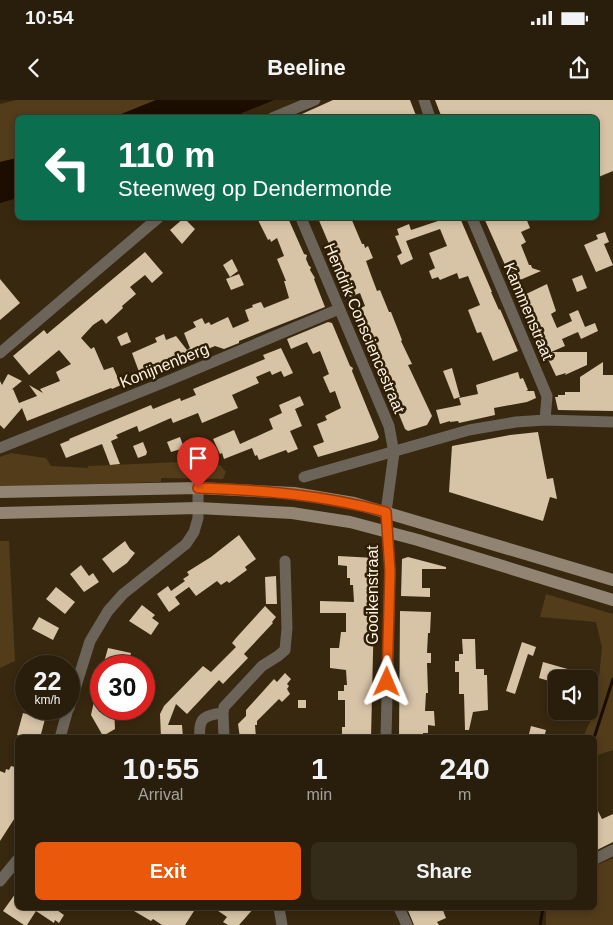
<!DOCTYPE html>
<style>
:root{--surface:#291e0b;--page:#352b19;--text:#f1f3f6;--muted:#a5a29d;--line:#453c2c;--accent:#ea580c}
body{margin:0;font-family:Helvetica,sans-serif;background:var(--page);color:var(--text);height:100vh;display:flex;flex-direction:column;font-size:19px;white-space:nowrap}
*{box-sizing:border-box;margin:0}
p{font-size:16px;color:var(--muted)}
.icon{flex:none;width:28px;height:28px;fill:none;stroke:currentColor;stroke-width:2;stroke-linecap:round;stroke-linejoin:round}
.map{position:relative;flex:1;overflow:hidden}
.drawer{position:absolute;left:15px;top:635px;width:582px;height:175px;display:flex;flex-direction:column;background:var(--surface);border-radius:8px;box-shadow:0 2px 8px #0003,0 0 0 1px var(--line)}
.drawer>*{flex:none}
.top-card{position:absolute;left:15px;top:15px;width:584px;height:105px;border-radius:8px;box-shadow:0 2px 8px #0003,0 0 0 1px var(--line);background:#0b6e4f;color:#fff;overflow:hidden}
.tools{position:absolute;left:548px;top:570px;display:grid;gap:10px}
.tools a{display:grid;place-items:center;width:50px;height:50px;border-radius:8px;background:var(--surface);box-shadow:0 2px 8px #0003,0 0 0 1px var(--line);font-size:25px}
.speed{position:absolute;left:15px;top:555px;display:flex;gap:10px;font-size:25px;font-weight:700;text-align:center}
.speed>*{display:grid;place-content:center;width:65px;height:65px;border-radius:50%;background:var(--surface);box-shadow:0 2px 8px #0003,0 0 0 1px var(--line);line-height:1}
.speed small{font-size:12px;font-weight:400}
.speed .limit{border:8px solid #d22;background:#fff;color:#111}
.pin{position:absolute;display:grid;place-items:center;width:42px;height:42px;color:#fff;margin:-51px -21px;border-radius:50% 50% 50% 0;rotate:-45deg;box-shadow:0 0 5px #0007}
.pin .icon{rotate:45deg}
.me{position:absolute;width:55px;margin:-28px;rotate:1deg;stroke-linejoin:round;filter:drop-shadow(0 0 4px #0008)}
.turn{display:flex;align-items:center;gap:18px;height:105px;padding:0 20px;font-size:22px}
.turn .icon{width:65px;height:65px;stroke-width:2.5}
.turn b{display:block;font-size:35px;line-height:42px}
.eta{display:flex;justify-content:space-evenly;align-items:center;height:85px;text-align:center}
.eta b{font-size:30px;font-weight:800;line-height:35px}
.primary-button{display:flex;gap:10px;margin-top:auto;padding:10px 20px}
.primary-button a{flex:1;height:58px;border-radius:8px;background:var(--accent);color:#fff;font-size:20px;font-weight:800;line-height:58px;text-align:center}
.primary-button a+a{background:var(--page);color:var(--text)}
.status{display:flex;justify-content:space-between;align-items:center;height:35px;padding:0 25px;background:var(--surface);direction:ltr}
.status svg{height:14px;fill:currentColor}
header{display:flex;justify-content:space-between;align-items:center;height:65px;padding:0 20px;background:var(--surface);font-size:22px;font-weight:800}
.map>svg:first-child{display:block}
</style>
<div class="status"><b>10:54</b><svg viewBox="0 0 49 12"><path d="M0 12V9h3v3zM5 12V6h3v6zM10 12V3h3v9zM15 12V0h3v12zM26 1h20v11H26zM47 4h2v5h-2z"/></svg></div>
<header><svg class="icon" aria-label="back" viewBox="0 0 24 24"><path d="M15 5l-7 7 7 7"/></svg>Beeline<svg class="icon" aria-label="share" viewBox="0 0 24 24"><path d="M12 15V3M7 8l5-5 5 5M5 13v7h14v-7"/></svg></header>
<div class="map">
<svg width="613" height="825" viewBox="0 0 613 825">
<rect width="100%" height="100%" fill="#37280f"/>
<path fill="#523c19" d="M16 0H156L114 17 18 18 17 58 0 62V4Z
M11 353 46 358 51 366 88 368V366L181 362 186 366 200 364 220 365 226 372 223 379 161 378V382L0 387V357Z
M0 441H9L15 561 0 568Z
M546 494 613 514V650L595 656V638L583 637 594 613 596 604 602 548 596 522 540 517Z
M613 758V825H546V808H595V766Z"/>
<path fill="#1b0d00" d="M156 0H274L242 13 240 17H114Z
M17 58V98L0 103V62Z"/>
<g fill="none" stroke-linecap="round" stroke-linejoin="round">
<path stroke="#1b0d00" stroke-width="3" d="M594 638 613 579
M540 825 543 808"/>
</g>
<path fill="#d7c3a6" d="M333 0H410L417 18H293Z
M435 0H613V71L596 78V18H442Z
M184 118 195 129 182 144 170 130Z
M257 118H288L304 154 307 155 306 159 309 166 311 167 310 170 315 178 314 179 325 207 239 241V243L224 249 215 246 141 277 132 253 157 242 155 238 164 234 166 240 176 236 187 250 190 248 184 233 196 227 193 222 202 218 205 224 209 222 211 225 228 217 233 228 249 221 245 210 253 207 252 205 261 202 264 208 289 198 284 181H286L277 159 284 156 277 138 271 142 270 139 268 140Z
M318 118H351L362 144H364L365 148 368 146 373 158 366 161 371 175 377 191 380 190 389 212H391L402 240 401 241 412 264 408 265 432 316 427 325 408 331 405 329 356 210 365 206 360 193 350 197 338 167 335 166 337 163Z
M447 118H460L492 192H491L499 210 500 209 518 251 493 261 481 232 477 233 468 210 480 205 468 176 459 179 457 173 440 180 438 177 432 179 429 171 435 168 429 153 447 146 440 129 406 141 413 159 401 165 397 156 402 153 395 136 399 135 397 129 409 124 411 130Z
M484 118H526L530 128 521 132 526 142 521 145 529 165H531L532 168 541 171 513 183Z
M605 132 609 142 604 144 613 165 596 172 584 145 598 139 596 135Z
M145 152 163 173 152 183 145 175 130 187 136 194 122 206 123 208 106 224 102 219 93 225 81 238 91 249 94 247 104 270 113 267 121 285 112 289 111 288 27 321 22 308 4 329 0 325V281L2 285 8 274 22 281 11 290 13 289 19 303 37 296 29 285 43 293 40 289 60 281 56 272 71 264 59 250 29 275 13 256 44 230 47 234Z
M232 159 238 171 230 177 223 165Z
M239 174 244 185 231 190 226 179Z
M582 175 587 188 577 192 572 179Z
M0 179 20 203 0 220Z
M547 184 556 211 551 214 557 228 572 221 569 214 578 210 585 227 595 223 598 231 581 239 578 232 562 239 565 246 551 252H587V265L565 275 566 273 556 276 520 200 523 198 524 195Z
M328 222 332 223 350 266 353 268 352 271 379 337 377 340 318 357 313 346 324 342 317 324 327 320 325 316 341 308 335 291 330 293 323 277 329 274 320 251 313 254 307 242 291 249 287 239Z
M127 232 131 242 121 246 117 237Z
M281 248 293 273 284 277 281 271 272 275 270 271 256 277 259 283 232 295 238 308 202 323 198 313 173 323 171 318 139 332 137 326 116 335 118 338 111 341 120 364 110 365 102 344 66 358 60 344 70 340 69 339 151 305 153 309 180 298 181 301 196 295 193 289 265 259 263 255Z
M603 262V275H613V311L558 310 555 297H558V295H565V292H580V277Z
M452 268 460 297 454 299 443 271Z
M518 272 520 279 523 278 528 290 526 291H534L536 298 527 302 494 308 495 315 459 323 458 321 450 322V321L440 324 436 310 461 305 459 298 478 294 476 285Z
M300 296 304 305 295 309 302 326 290 331 298 349 288 353 286 350 259 360 257 355 255 356 252 348 224 359 222 353 220 354 213 339 234 330 240 344 273 329 269 319 282 313 279 305Z
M538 332 547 379 553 378 557 399 550 397 543 421 449 392 452 346 510 335Z
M180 337 184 348 171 352 167 342Z
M143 342 147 352 146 355 138 358 133 346Z
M239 435 256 459 245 467 247 470 229 483 227 481 221 485 217 481 196 496 189 487 175 497 180 504 169 512 157 494 168 486 171 491 185 481 183 479 189 475 187 472 211 457Z
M125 441 130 449 135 453 127 463 113 473 102 459Z
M338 456 375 458 372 511H374L371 638H342V627H345V600H338V591H344V585H347L346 570 330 568V548H339L341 532H346V513H320V501L354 502 353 485H350V478H347V466L338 465Z
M408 457 446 467V469H422V488H430V497L401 496 402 459Z
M81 465 89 476 93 473 99 482 84 492 70 474Z
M276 476 277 504H266L265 477Z
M56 487 75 502 65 514 46 499Z
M142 505 155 515 152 518 159 523 151 535 129 521Z
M265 506 276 517 272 522 273 523 244 554 248 558 223 584 219 580 187 614 176 604 168 625H182L183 638H161L160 614 164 606 203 566 211 572 236 547 232 543 236 538Z
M400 511 431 512 430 533H428L427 553H431V563H427L428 593H426L425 611H434L435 626 428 625V633H423V638H399Z
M39 517 59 528 53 540 32 529Z
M462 539H475L476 569H484V575H487L488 610 473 612 469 630H465L464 594H459V572H455V561H459V554H463Z
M522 542 536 547 533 556 528 554 515 594 506 591Z
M108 548 131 553 128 563H126L125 566H103Z
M543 562 571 570 569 579H556V583L539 578Z
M285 573 291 579 287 584 289 586 287 589 290 594 282 602 279 599 257 621V625H255L256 638H240L238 624 246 616V610L274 579 277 582Z
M98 584H101V609H114L115 629 103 636 91 615Z
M298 600H306V608H298Z
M121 609H137V616L128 620Z
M23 613 45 619 40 638H27L17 635Z
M531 626 546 630 544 638H528Z
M11 666 18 668V713L0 741V671L5 673 6 669 9 670Z
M595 705 602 719 613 714V742L595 751Z
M18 790V808H54L64 815 59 823 55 820 54 823 36 811 27 825H24L3 811Z
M129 808H188L194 811 185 825H162L153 819 151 821Z
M214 808H254L239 825H228L223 822 227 817Z
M407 808H442L446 818 437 822 439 825H414Z"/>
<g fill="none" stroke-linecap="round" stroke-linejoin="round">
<path stroke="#6c6459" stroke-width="11" d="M424 0 430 18
M272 18 315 0
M301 118 389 326 394 353 386 412 390 471 386 638
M472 118 547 296 545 320
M0 253 158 118
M0 348 170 280 339 209
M304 377 469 330 516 322 545 320 613 322
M69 608 90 541 108 511 123 494 186 444 194 432 198 418V388
M60 638 68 609
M200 638C198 618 204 615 223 613
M224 638 223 613 224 607 262 566 278 556 285 550 287 528 285 461
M595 759 613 750
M0 781 18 759
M279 808 282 825
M399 808 407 825"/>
<path stroke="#918472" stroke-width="12" d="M0 392 198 388 294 393 354 403 613 480
M0 413 198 408 292 413 350 422 418 440 613 500"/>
</g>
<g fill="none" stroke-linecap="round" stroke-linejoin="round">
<defs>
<path id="route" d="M198 388C263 390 323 395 386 412L390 471 387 582"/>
</defs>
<use href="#route" stroke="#983908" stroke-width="12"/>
<use href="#route" stroke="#ea580c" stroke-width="9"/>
</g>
<g text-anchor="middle" stroke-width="5" stroke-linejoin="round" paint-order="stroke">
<g font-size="16" fill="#fdf2e4" stroke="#2d1e05">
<text transform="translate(529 211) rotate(67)" y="6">Kammenstraat</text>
<text transform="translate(365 228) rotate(67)" y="6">Hendrik Consciencestraat</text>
<text transform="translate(164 265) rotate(-22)" y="6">Konijnenberg</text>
<text transform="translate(372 495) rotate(-90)" y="6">Gooikenstraat</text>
</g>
</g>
</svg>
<div class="tools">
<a><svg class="icon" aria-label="sound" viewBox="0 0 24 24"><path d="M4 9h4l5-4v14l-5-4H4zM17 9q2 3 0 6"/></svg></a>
</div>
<div class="speed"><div>22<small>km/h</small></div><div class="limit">30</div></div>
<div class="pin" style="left:198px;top:388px;background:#d93025"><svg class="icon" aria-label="arrive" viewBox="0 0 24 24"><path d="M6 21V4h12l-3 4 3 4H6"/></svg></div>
<svg class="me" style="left:387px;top:582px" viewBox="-20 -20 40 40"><path d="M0-17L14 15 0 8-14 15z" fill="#ea580c" stroke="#fff" stroke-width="4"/></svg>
<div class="top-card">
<div class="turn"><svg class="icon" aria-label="left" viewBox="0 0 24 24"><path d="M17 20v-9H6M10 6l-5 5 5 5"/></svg><div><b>110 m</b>Steenweg op Dendermonde</div></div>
</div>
<section class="drawer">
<div class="eta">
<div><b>10:55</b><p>Arrival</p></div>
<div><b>1</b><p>min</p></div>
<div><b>240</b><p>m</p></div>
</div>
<div class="primary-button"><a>Exit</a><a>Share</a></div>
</section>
</div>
